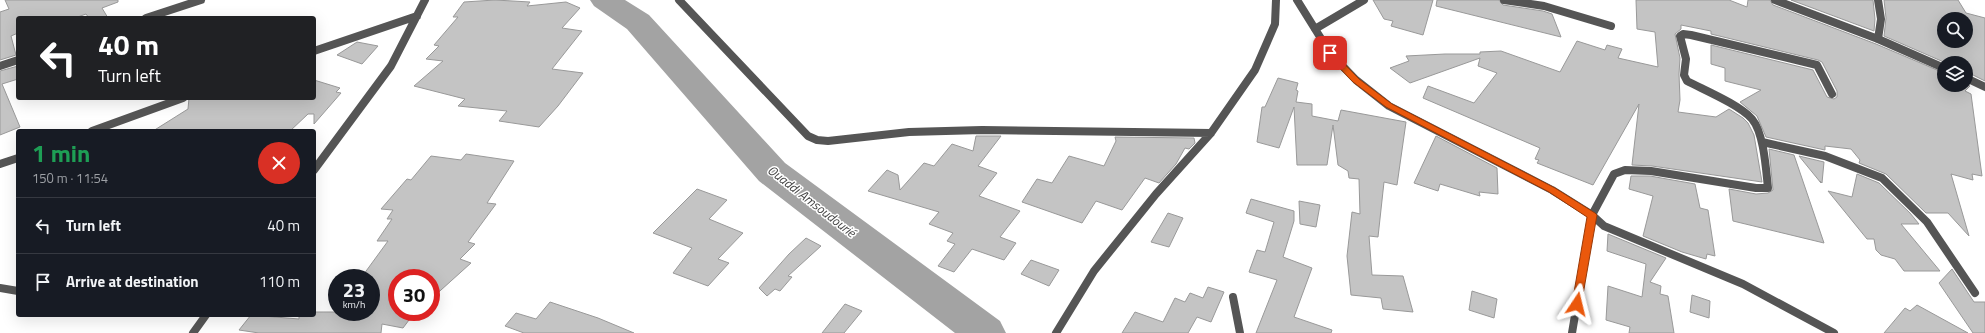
<!DOCTYPE html>
<meta charset="utf-8">
<style>
:root{--surface:#171b24;--page:#20242c;--text:#f1f3f6;--muted:#9ea1a6;--line:#363941}
body{margin:0;font-family:"Titillium Web",sans-serif;background:var(--page);color:var(--text);height:100vh;display:flex;flex-direction:column;font-size:15px;white-space:nowrap}
*{box-sizing:border-box;margin:0}
p{font-size:13px;color:var(--muted)}
.icon{flex:none;width:22px;height:22px;fill:none;stroke:currentColor;stroke-width:2;stroke-linecap:round;stroke-linejoin:round}
.map{position:relative;flex:1;overflow:hidden}
.details{position:absolute;left:16px;top:129px;width:300px;height:188px;display:flex;flex-direction:column;background:var(--surface);border-radius:4px;box-shadow:0 4px 16px #0002}
.details>*{flex:none}
.guide{position:absolute;left:16px;top:16px;width:300px;height:84px;border-radius:4px;box-shadow:0 4px 16px #0002;background:#202124;color:#fff;overflow:hidden}
.controls{position:absolute;left:1937px;top:12px;display:grid;gap:8px}
.controls a{display:grid;place-items:center;width:36px;height:36px;border-radius:50%;background:var(--surface);box-shadow:0 4px 16px #0002;font-size:20px}
.speed{position:absolute;left:328px;top:269px;display:flex;gap:8px;font-size:20px;font-weight:700;text-align:center}
.speed>*{display:grid;place-content:center;width:52px;height:52px;border-radius:50%;background:var(--surface);box-shadow:0 4px 16px #0002;line-height:1}
.speed small{font-size:10px;font-weight:400}
.speed .limit{border:6px solid #d22;background:#fff;color:#111}
.pin{position:absolute;display:grid;place-items:center;width:34px;height:34px;color:#fff;margin:-17px;border-radius:8px;box-shadow:0 2px 6px #0006}
.me{position:absolute;width:44px;margin:-22px;rotate:10deg;stroke-linejoin:round;filter:drop-shadow(0 0 3px #0008)}
.turn{display:flex;align-items:center;gap:14px;height:84px;padding:0 16px;font-size:18px}
.turn .icon{width:52px;height:52px;stroke-width:2.5}
.turn b{display:block;font-size:28px;line-height:34px}
.round{display:grid;place-items:center;flex:none;width:42px;height:42px;border-radius:21px;background:var(--page)}
.overview{display:flex;align-items:center;justify-content:space-between;height:68px;padding:0 16px}
h1{font-size:24px;font-weight:700;line-height:30px;color:#1e9e55}
ul{padding:0;list-style:none}
li{display:flex;align-items:center;gap:12px;height:56px;padding:0 16px;border-top:1px solid var(--line)}
li div{flex:1}
li b{display:block;font-size:15px}
li em{font-style:normal}
.map>svg:first-child{display:block}
</style>
<div class="map">
<svg width="1985" height="333" viewBox="0 0 1985 333">
<rect width="100%" height="100%" fill="#fff"/>
<g fill="none" stroke-linecap="round" stroke-linejoin="round">
<path fill="#a3a3a3" fill-rule="evenodd" d="M590 0H625L649 15 785 163 1000 321 1006 333H955L759 181 627 29 594 6Z"/>
</g>
<path fill="#c4c4c4" stroke="#999" fill-rule="evenodd" d="M5 0H118V2L102 8 108 18H89L86 14 75 18H18V33L11 36 16 55 0 60V12L9 9Z
M495 0 530 2 527 6 566 2 580 8 562 28 582 31 552 69 583 73 558 106 539 127 499 121 507 111 458 106 465 99 414 86 443 61 426 59 439 46 434 45 458 17H453L464 2Z
M1373 0H1433L1423 35 1391 26 1393 21 1384 19Z
M1437 0H1499L1503 5 1543 11 1552 14 1561 37 1436 6Z
M1636 0H1729L1747 7 1748 0H1770L1773 5 1876 44 1944 73V85L1966 84 1970 86 1965 91 1971 94 1982 176 1972 174 1973 180 1951 174 1969 236 1948 213H1926L1886 174 1859 163 1860 160 1851 149 1825 146V150L1766 137 1757 116 1740 102 1761 90 1725 81V68L1711 64V45L1813 70 1827 97 1834 99 1837 97V91L1822 62 1818 60 1711 34V31L1681 25V29L1675 34 1680 58 1679 74 1680 100 1678 112 1716 117 1729 109 1743 118 1748 123 1754 135 1762 182 1652 166 1632 165 1639 104 1593 185 1537 163 1539 160 1535 159 1540 148 1423 98 1428 86 1474 103 1497 73 1478 66 1480 58 1410 83 1390 68 1409 61 1406 56 1445 54H1480V52L1501 51 1560 72 1577 41 1605 50 1607 45 1622 49 1618 58 1658 67 1655 32 1637 29Z
M1791 0H1873L1875 19 1874 31Z
M1884 0H1958L1966 13 1985 18V81L1971 74 1969 70V73H1966V63H1946L1884 36 1886 18ZM1944 19H1966V41H1944Z
M357 42 378 46 362 64 337 55Z
M18 66V79L2 84 20 127 0 135V71Z
M1278 78 1298 83 1296 90 1298 91 1296 102 1312 104V116L1338 121 1341 110 1406 122 1397 185 1384 182 1378 237 1369 236 1372 275 1403 276 1413 312 1383 309 1381 298 1351 295 1347 256 1352 212 1360 214 1359 179 1349 178 1348 171 1338 165 1333 125 1327 165H1297L1294 107 1279 148 1257 142 1262 107H1265Z
M314 80 340 88 336 92 341 93 314 124V114H308L290 131H153L188 109 189 98H314Z
M976 136H1001L978 166 997 173 979 196 1020 211 1000 237 1016 243 1004 260 972 249 954 272 938 266 955 244 947 241 953 233 929 224 939 212 868 191 887 170 898 175 900 190 924 163 934 166 952 144 973 151Z
M1436 136 1497 168 1498 194 1479 192 1480 196 1440 184 1438 191 1414 183Z
M1115 137 1194 138 1195 143 1189 149 1185 148 1176 164 1159 183 1145 178 1122 210 1096 201 1082 223 1022 202 1037 179 1052 183 1069 156 1104 166 1116 141Z
M1769 149 1794 155 1824 243 1733 221 1729 189 1756 194 1768 193 1773 190Z
M466 154 514 161 487 203 496 204 468 242 475 244 460 259 471 263 431 299V278H397V312H415L403 328 382 324 381 333H259L239 330 251 315 299 319V315H314V312H371V278H361L388 241H377L392 219H387L393 210 381 209 407 179 411 180 431 156 461 160Z
M1799 156 1824 162 1822 183 1820 181 1821 183Z
M1857 174 1879 183 1910 213 1919 224H1901L1940 271H1904L1895 259 1881 255 1876 250 1874 239H1867L1828 191 1852 197Z
M1631 176H1650L1695 184 1700 208 1708 210 1715 256 1707 254 1706 259 1682 252 1643 236 1653 196 1629 189Z
M697 189 727 200 709 219 743 233 718 259 729 263 708 286 673 273 692 248 653 233Z
M1251 199 1294 211V221L1283 257 1312 268 1294 317 1332 330 1331 333H1256L1277 280 1249 272 1257 250 1265 252 1274 222 1246 213Z
M1299 201 1320 205 1316 227 1300 224Z
M1168 213 1183 218 1169 247 1151 242Z
M1608 234 1666 258 1650 282 1661 286 1660 294 1668 296 1674 333H1629L1630 327 1606 320 1608 286 1642 297 1646 264 1607 251Z
M806 238 821 246 788 276 792 277 780 291 775 289 767 296 759 288 789 254Z
M1031 260 1059 270 1049 286 1021 274Z
M1952 269 1974 302H1985V333H1973L1939 283Z
M1208 287 1224 292 1211 322 1197 317 1188 333H1122L1135 312 1163 322 1175 298 1185 302 1190 293 1203 298Z
M1472 291 1497 299 1494 318 1469 310Z
M1692 295 1710 301 1709 318 1690 312Z
M550 302 598 318 634 333H524L505 326 516 313 536 319Z
M845 304 862 311 844 333H822Z
M1917 305 1968 333H1884L1905 308 1910 311Z"/>
<g fill="none" stroke-linecap="round" stroke-linejoin="round">
<path stroke="#555" stroke-width="8" d="M679 0 808 136 817 140 828 141 909 132 982 130 1211 133
M1297 0 1330 53 1356 80 1389 106 1552 190 1592 215 1604 226 1743 284 1834 333
M1504 0 1544 6 1611 26
M1775 0 1878 39 1944 68
M1878 0 1881 19 1878 39
M1315 29 1364 0
M314 51 417 16
M1966 78 1985 87
M92 131 183 98
M1762 142 1825 156 1882 178 1927 222 1975 293
M0 164 18 158
M314 170 391 66 425 0
M0 288 18 291
M1233 297 1240 333
M193 333 206 315
M1056 333 1094 271 1156 194 1211 133 1255 70 1275 24 1276 0
M1572 333 1592 215 1614 174 1625 170 1651 171 1756 188H1768C1766 170 1764 133 1752 119 1740 105 1704 90 1687 81L1684 75 1686 59 1680 36 1683 34 1691 35 1817 65 1832 94"/>
<path stroke="#555" stroke-width="8" d="M146 18 201 0
M0 66 18 60"/>
</g>
<path fill="#ea580c" stroke="#983908" d="M1330 51 1333 52 1359 79 1392 104 1555 188 1595 213 1597 215 1581 306 1577 308 1572 304 1587 217 1549 192 1386 107 1353 82 1327 55V52Z"/>
<g text-anchor="middle" stroke-width="3" stroke-linejoin="round" paint-order="stroke">
<g font-size="13" font-style="italic" fill="#444" stroke="#fff">
<text transform="translate(812 201) rotate(38)" y="5">Ouaddi Amsoudourié</text>
</g>
</g>
</svg>
<div class="controls">
<a><svg class="icon" aria-label="search" viewBox="0 0 24 24"><circle cx="10" cy="10" r="6"/><path d="M15 15l6 6"/></svg></a>
<a><svg class="icon" aria-label="layers" viewBox="0 0 24 24"><path d="M12 4l9 5-9 5-9-5zM3 14l9 5 9-5"/></svg></a>
</div>
<div class="speed"><div>23<small>km/h</small></div><div class="limit">30</div></div>
<div class="pin" style="left:1330px;top:53px;background:#d93025"><svg class="icon" aria-label="arrive" viewBox="0 0 24 24"><path d="M6 21V4h12l-3 4 3 4H6"/></svg></div>
<svg class="me" style="left:1577px;top:304px" viewBox="-20 -20 40 40"><path d="M0-17L14 15 0 8-14 15z" fill="#ea580c" stroke="#fff" stroke-width="4"/></svg>
<div class="guide">
<div class="turn"><svg class="icon" aria-label="left" viewBox="0 0 24 24"><path d="M17 20v-9H6M10 6l-5 5 5 5"/></svg><div><b>40 m</b>Turn left</div></div>
</div>
<section class="details">
<div class="overview"><div><h1>1 min</h1><p>150 m · 11:54</p></div><a class="round" style="background:#d93025;color:#fff"><svg class="icon" aria-label="close" viewBox="0 0 24 24"><path d="M6 6l12 12M18 6L6 18"/></svg></a></div>
<ul>
<li><svg class="icon" aria-label="left" viewBox="0 0 24 24"><path d="M17 20v-9H6M10 6l-5 5 5 5"/></svg><div><b>Turn left</b></div><em>40 m</em></li>
<li><svg class="icon" aria-label="arrive" viewBox="0 0 24 24"><path d="M6 21V4h12l-3 4 3 4H6"/></svg><div><b>Arrive at destination</b></div><em>110 m</em></li>
</ul>
</section>
</div>
